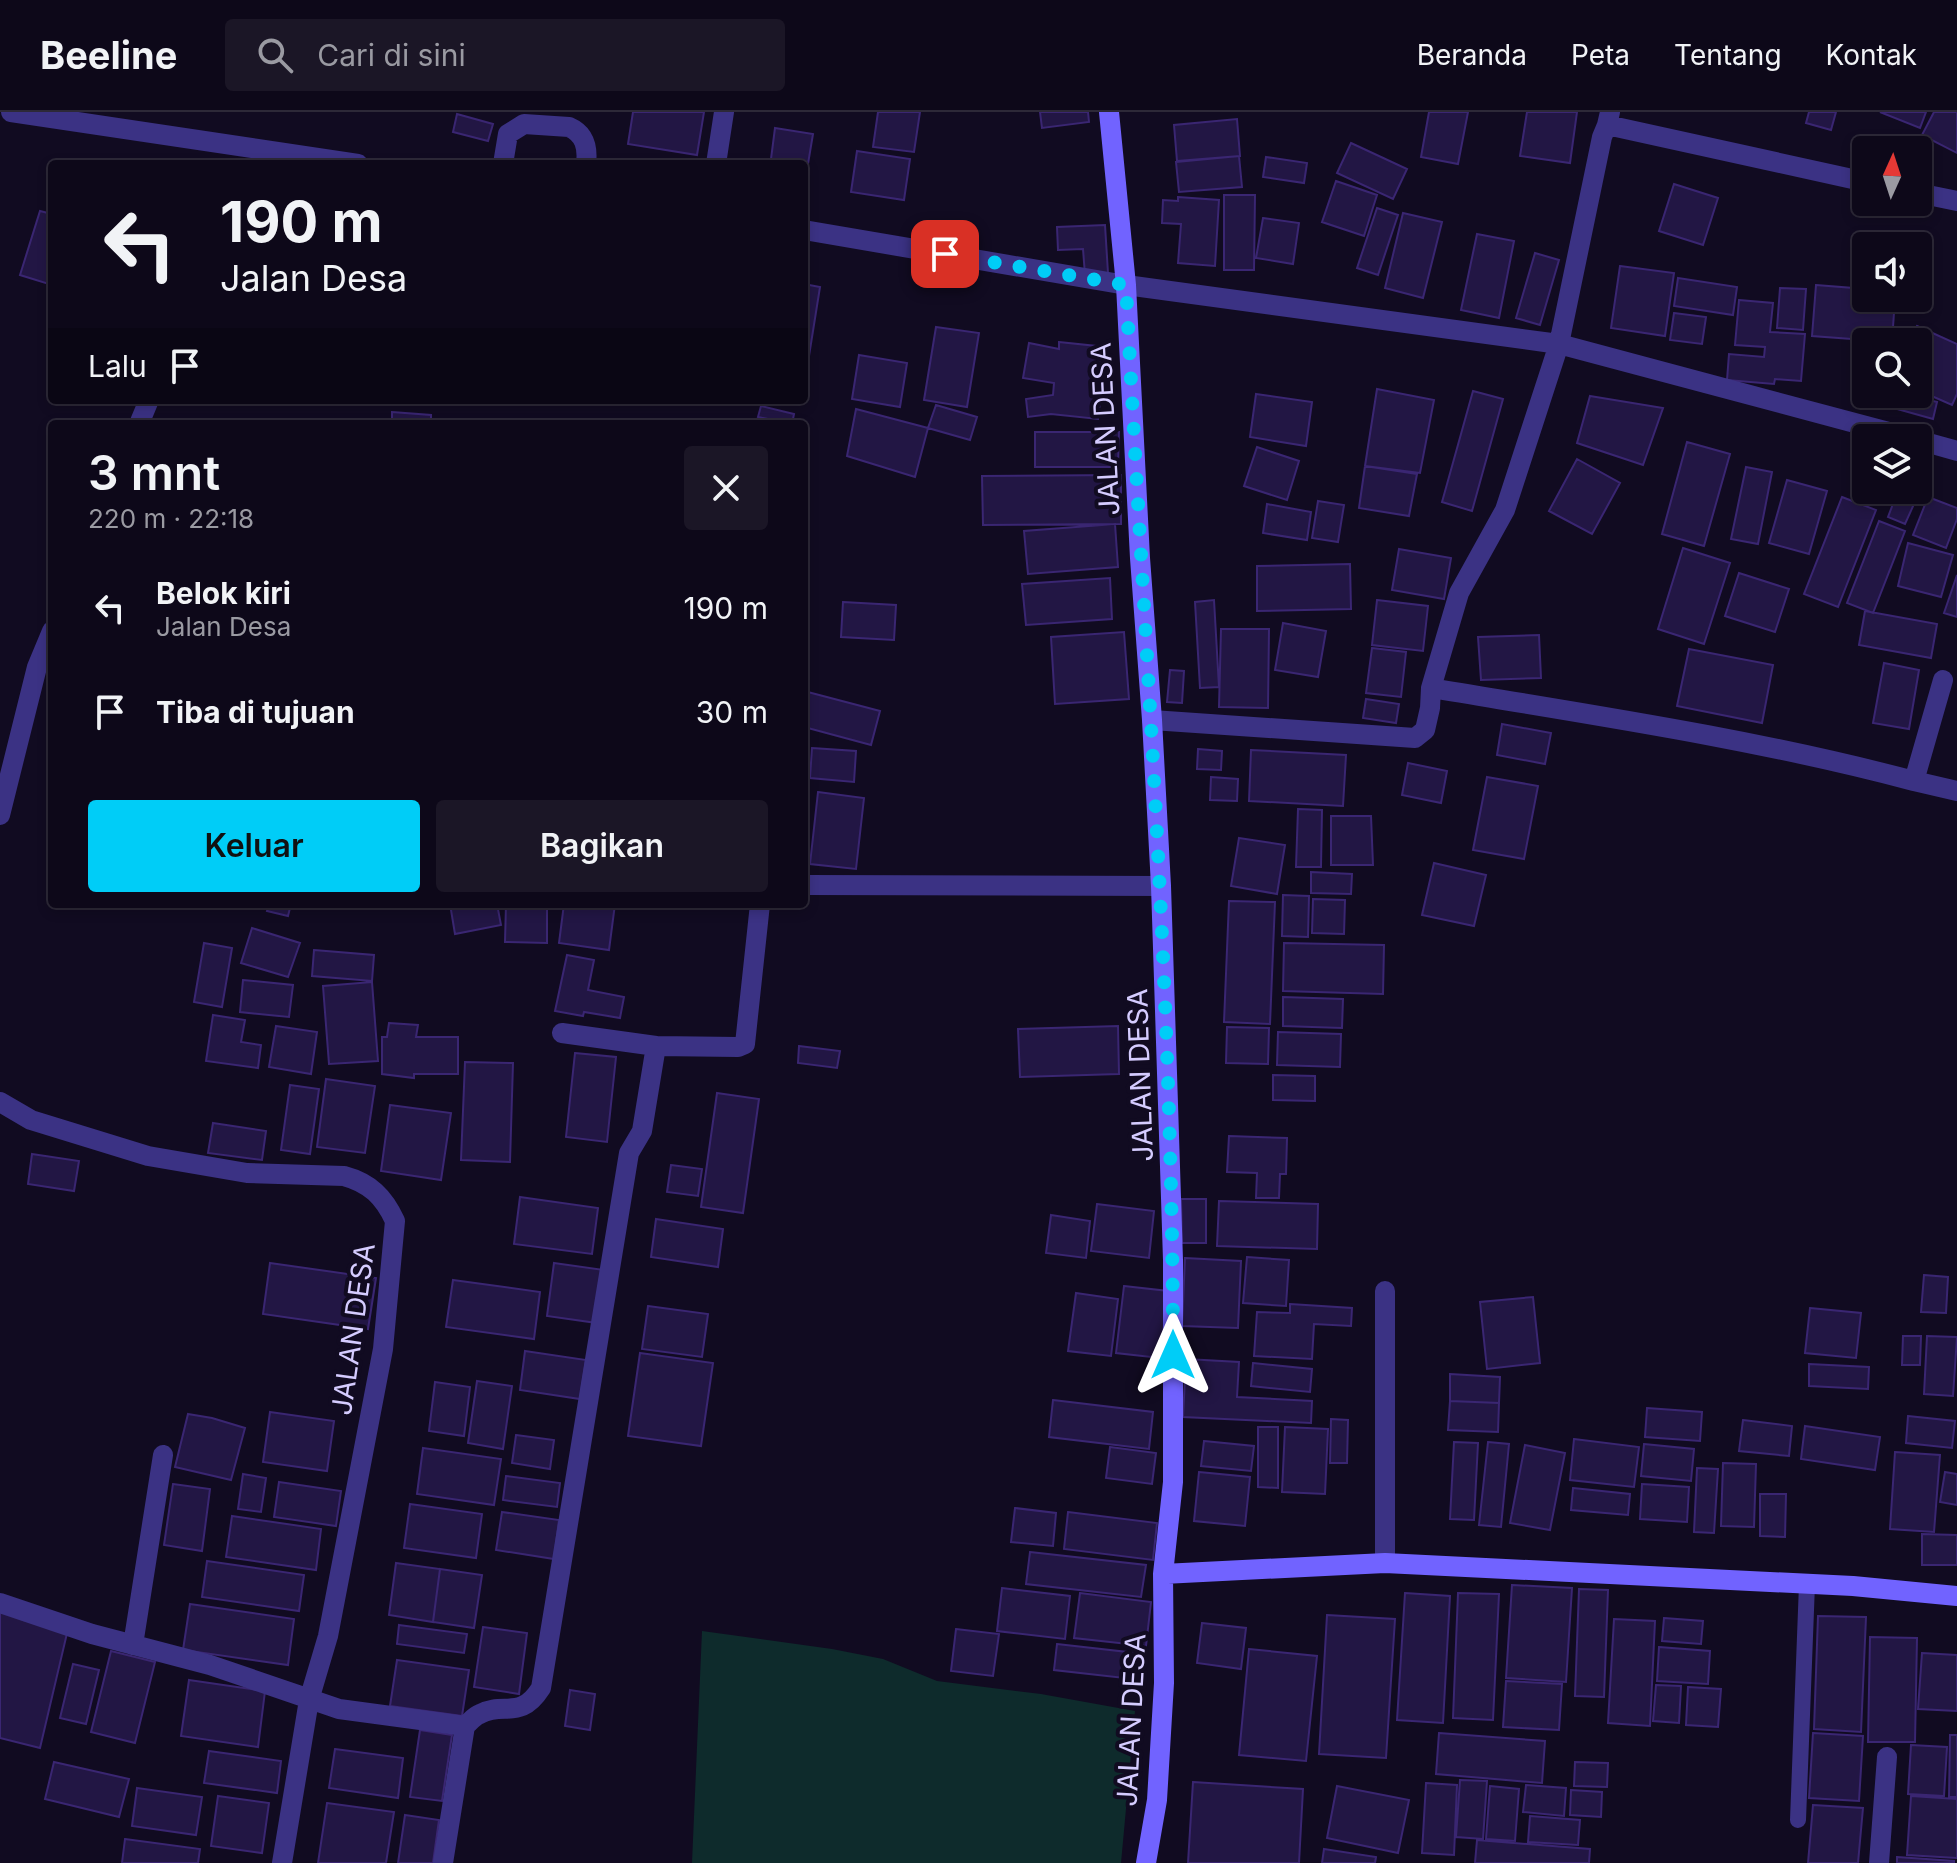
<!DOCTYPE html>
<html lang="id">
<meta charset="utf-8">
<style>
:root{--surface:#0d0819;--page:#1b1626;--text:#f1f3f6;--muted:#9a9aa2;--line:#2d2938;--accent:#00cdf7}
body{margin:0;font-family:Inter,sans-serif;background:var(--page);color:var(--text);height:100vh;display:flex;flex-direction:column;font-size:30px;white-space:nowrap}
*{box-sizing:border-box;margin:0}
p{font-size:26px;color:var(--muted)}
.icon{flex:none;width:44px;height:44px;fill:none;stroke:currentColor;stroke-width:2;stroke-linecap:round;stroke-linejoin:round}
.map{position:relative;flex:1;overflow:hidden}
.details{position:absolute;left:48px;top:308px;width:760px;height:488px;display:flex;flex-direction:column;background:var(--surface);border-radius:8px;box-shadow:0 4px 12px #0003,0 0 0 2px var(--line)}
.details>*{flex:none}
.banner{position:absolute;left:48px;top:48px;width:760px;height:244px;border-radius:8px;box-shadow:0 4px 12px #0003,0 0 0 2px var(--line);background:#0d0819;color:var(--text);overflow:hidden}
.needle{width:52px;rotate:3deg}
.tools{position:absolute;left:1852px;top:24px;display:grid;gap:16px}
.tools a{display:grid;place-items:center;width:80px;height:80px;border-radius:8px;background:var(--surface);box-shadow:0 4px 12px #0003,0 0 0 2px var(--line);font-size:40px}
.pin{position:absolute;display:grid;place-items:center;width:68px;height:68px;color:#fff;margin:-34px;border-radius:16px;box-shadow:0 4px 12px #0006}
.me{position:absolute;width:88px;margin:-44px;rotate:0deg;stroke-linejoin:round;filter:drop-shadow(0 0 6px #0008)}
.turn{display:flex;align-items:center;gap:28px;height:168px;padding:0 40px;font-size:36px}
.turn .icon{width:104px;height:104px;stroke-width:2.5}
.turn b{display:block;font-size:56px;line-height:68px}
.then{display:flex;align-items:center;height:76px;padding:0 40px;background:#0003;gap:16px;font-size:30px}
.round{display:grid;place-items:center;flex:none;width:84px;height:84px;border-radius:8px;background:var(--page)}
.summary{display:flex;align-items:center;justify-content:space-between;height:136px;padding:0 40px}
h1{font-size:48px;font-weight:600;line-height:60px}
.primary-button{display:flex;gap:16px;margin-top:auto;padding:16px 40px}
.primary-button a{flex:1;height:92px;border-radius:8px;background:var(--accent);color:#111;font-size:32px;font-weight:600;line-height:92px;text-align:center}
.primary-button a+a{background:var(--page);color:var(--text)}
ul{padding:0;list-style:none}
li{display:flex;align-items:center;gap:24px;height:104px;padding:0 40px}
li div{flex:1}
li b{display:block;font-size:30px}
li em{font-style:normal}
header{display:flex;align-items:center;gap:48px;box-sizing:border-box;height:112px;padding:0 40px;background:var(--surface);border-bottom:2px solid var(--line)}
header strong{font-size:38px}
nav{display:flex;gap:44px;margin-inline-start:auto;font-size:28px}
.search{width:560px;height:72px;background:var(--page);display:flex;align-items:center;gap:20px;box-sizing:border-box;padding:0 28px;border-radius:8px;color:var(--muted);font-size:30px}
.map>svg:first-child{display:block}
</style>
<header>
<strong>Beeline</strong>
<div class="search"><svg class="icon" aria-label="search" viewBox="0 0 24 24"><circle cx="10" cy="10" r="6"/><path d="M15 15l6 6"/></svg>Cari di sini</div>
<nav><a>Beranda</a><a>Peta</a><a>Tentang</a><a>Kontak</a></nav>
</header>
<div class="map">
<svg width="1957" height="1751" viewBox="0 0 1957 1751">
<rect width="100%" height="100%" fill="#110b21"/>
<path fill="#0e2b2c" d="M702 1519 832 1537 883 1547 937 1569 1041 1582 1135 1599 1121 1751H692Z"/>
<path fill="#221644" stroke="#3a2672" stroke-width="2" d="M633 0H704L697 43 628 32Z
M878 0H920L914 40 873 35Z
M1040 0H1088L1089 10 1042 16Z
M1429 0H1468L1458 52 1421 45Z
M1527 0H1577L1570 51 1520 44Z
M1809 0H1836L1831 18 1806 11Z
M1880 0H1926L1920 16Z
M1934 0H1957V41L1922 23Z
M457 2 493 12 488 29 453 20Z
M1237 7 1240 44 1177 49 1174 13Z
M775 16 813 22 808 52 771 47Z
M1351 31 1407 57 1393 87 1337 61Z
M857 39 910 47 904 88 851 80Z
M1239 44 1242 75 1179 80 1176 50Z
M1266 45 1307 51 1304 71 1263 65Z
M1336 69 1377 83 1364 124 1322 110Z
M1674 72 1718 86 1703 133 1659 119Z
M1224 83H1255L1254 158H1224Z
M1178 85 1219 88 1215 154 1178 151 1181 112 1162 111 1163 88 1178 89Z
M1377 96 1398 103 1378 163 1357 156Z
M40 99 52 102V173L20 163Z
M1403 101 1442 110 1423 186 1385 176Z
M1263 106 1299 111 1293 152 1256 146Z
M1105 113 1108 161 1085 163 1083 137 1058 138 1057 115Z
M1477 122 1514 129 1499 206 1461 198Z
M1535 141 1559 148 1540 213 1516 206Z
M1620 154 1674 161 1665 224 1611 216Z
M1678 166 1737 175 1733 203 1674 194Z
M804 172 820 175 809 244 804 243Z
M1816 173 1866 177V186H1895L1892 230 1812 224Z
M1780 176 1806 177 1803 218 1777 216Z
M1739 188 1773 191 1770 220 1805 222 1801 269 1775 267 1774 272 1727 268 1729 242 1764 245 1765 235 1735 233Z
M1674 201 1706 205 1702 232 1670 228Z
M1917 214 1957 232V282L1952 293 1918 278V230H1910Z
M936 215 979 221 967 295 924 288Z
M1059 230 1106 235 1098 307 1051 302 1028 305 1026 287 1053 283 1054 271 1023 266 1029 231 1059 237Z
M859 243 907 251 900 295 852 287Z
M1377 277 1434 288 1420 361 1365 354Z
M1473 279 1503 287 1472 399 1442 390Z
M1256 282 1312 290 1306 334 1250 325Z
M1886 282H1905L1937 290 1933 307 1883 293Z
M1590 284 1663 296 1643 353 1577 331Z
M936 293 977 305 970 328 928 316Z
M761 294 794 302 792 312 758 305Z
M856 297 928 316 915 365 847 344Z
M392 300 431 303V312H392Z
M1035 320H1119L1118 355H1035Z
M1687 330 1730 342 1704 434 1662 422Z
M1257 335 1299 349 1287 388 1244 374Z
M1577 347 1620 371 1592 422 1549 399Z
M1365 354 1417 362 1409 404 1359 396Z
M1746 355 1772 360 1758 432 1731 427Z
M1121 363V412L983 413 982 364Z
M1787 368 1827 379 1809 442 1769 431Z
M1896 384 1914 392 1905 412 1888 405Z
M1842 385 1876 398 1838 495 1804 482Z
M1928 385 1957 396V407L1946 436 1913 423Z
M1318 389 1344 393 1338 430 1312 426Z
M1267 392 1311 400 1307 428 1263 421Z
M1879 409 1905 419 1873 501 1847 491Z
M1115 412 1118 455 1028 462 1024 419Z
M1908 431 1953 443 1941 485 1898 474Z
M1683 436 1730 451 1704 532 1658 517Z
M1399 437 1451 446 1444 487 1392 478Z
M1350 452 1351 497 1257 499V454Z
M1739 461 1789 477 1775 520 1725 504Z
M1957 463V505L1944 501Z
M1110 466 1112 507 1026 513 1022 472Z
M1214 488 1219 575 1200 576 1195 490Z
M1377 488 1428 494 1423 539 1372 533Z
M843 490 896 493 894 528 841 525Z
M1865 499 1937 512 1931 546 1859 533Z
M1283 511 1326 519 1318 565 1275 558Z
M1221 517H1269L1268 596 1219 595Z
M1124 520 1129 587 1055 592 1051 525Z
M1539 523 1541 566 1481 568 1478 525Z
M1372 536 1406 540 1401 585 1366 581Z
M1689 537 1773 553 1762 611 1677 594Z
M1884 551 1919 558 1909 617 1873 611Z
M1170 558 1184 559 1182 591 1167 590Z
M804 579 880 599 871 633 804 615Z
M1366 587 1399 592 1396 611 1363 606Z
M1502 612 1551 621 1545 652 1497 643Z
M812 636 856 639 854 670 810 666Z
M1198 637 1222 639 1221 658 1197 657Z
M1251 638 1346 643 1343 694 1249 689Z
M1408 651 1447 659 1441 691 1402 683Z
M1211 665 1238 667 1237 689 1210 688Z
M1487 665 1538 674 1524 747 1473 738Z
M818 680 864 686 856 757 810 752Z
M1298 697 1322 698 1321 755H1296Z
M1331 704H1371L1373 753H1331Z
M1239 726 1285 733 1277 782 1231 774Z
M1434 751 1486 763 1474 814 1422 803Z
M1311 760 1352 762 1351 782 1311 781Z
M1283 783 1309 784 1308 825 1282 824Z
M1313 787 1345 788 1344 822 1312 821Z
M1229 789 1275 790 1270 912 1224 910Z
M269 792H291L288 804 267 799Z
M450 792H497L501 813 455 822Z
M506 792H547V831L505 830Z
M564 792H615L609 838 559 831Z
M252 816 300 831 288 865 241 851Z
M204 831 232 836 222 895 194 890Z
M1284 831 1384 833 1383 882 1283 879Z
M314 838 374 843 372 869 312 864Z
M567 843 594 848 588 878 624 885 620 906 584 900 583 904 555 899Z
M243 868 293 873 289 905 240 900Z
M372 870 378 949 329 952 323 874Z
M1283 885 1343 887 1342 916 1283 914Z
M213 903 245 908 241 930 261 933 258 956 206 949Z
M389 911 418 913 416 925H458V962H414V966L382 962V925H387Z
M276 914 317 920 311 962 269 955Z
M1118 914 1119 962 1020 965 1018 917Z
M1227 915 1269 916 1268 952 1226 951Z
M1278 920 1341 922 1340 955 1277 953Z
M799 934 840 939 837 956 798 951Z
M575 941 616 945 607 1030 566 1025Z
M465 950 513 951 510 1050 461 1048Z
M1273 963 1315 964V989L1273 988Z
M326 967 375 974 365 1041 317 1035Z
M290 973 319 977 310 1042 281 1038Z
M717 981 759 987 743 1101 701 1095Z
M390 993 451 1001 441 1068 381 1059Z
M213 1011 266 1019 262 1048 208 1041Z
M1229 1024 1287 1026 1286 1062H1280L1279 1086H1256L1257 1061 1227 1060Z
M32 1042 79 1049 74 1079 28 1072Z
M671 1053 702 1057 698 1084 667 1080Z
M520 1085 598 1096 592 1142 514 1132Z
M1181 1087H1206V1131H1182Z
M1219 1089 1318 1092 1317 1137 1217 1134Z
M1097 1092 1154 1099 1149 1146 1091 1139Z
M1051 1103 1090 1109 1086 1146 1046 1141Z
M656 1107 723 1117 718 1155 651 1145Z
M1247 1145 1289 1148 1286 1194 1243 1191Z
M1185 1146 1241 1149 1238 1216 1182 1214Z
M270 1151 376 1166 368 1217 263 1202Z
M554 1151 604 1158 597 1211 547 1204Z
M1924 1163 1948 1165 1946 1201 1921 1200Z
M453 1168 540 1180 534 1227 446 1215Z
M1124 1174 1168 1179 1160 1246 1116 1241Z
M1076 1181 1118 1187 1111 1244 1068 1239Z
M1533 1185 1540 1251 1487 1257 1480 1190Z
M1290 1192 1352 1196 1351 1214 1314 1212 1312 1247 1254 1244 1257 1200 1290 1201Z
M648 1194 708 1202 702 1245 642 1237Z
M1810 1196 1861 1201 1856 1246 1805 1241Z
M1903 1224H1921L1920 1253H1902Z
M1927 1224 1957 1225 1953 1284 1924 1282Z
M525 1239 586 1248 580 1287 520 1278Z
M640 1241 713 1251 701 1334 628 1324Z
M1186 1247 1239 1250 1237 1285 1312 1289 1311 1311 1183 1305Z
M1253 1251 1312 1257 1310 1280 1251 1274Z
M1809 1252 1869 1255 1868 1277 1809 1274Z
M1450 1262 1500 1265 1499 1291 1450 1289Z
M477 1269 512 1274 503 1337 468 1331Z
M435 1270 470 1275 464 1324 429 1319Z
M1053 1288 1153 1300 1149 1337 1049 1325Z
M1450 1289 1499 1291 1498 1320 1448 1318Z
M1647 1296 1702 1300 1700 1329 1645 1325Z
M270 1300 334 1309 327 1359 263 1350Z
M188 1302 212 1306 245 1316 231 1368 175 1355Z
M1908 1304 1955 1309 1952 1336 1906 1331Z
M1331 1307 1348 1308 1347 1351H1330Z
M1743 1308 1792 1314 1789 1344 1739 1339Z
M1805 1314 1880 1325 1875 1358 1801 1347Z
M1258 1315H1278V1376L1258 1375Z
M1285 1315 1328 1317 1325 1382 1282 1380Z
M516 1323 554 1328 550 1357 512 1351Z
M1574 1327 1639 1335 1634 1375 1570 1368Z
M1204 1329 1254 1334 1251 1359 1201 1354Z
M1454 1330 1478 1331 1474 1408 1450 1407Z
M1488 1330 1509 1332 1501 1415 1479 1413Z
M1644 1332 1694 1337 1691 1369 1641 1364Z
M1525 1333 1565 1341 1550 1418 1510 1411Z
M1110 1335 1156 1341 1152 1372 1106 1366Z
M423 1336 501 1347 494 1393 417 1382Z
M1895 1340 1940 1343 1934 1420 1890 1417Z
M1723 1351 1756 1352 1754 1415 1721 1414Z
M1697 1356 1718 1357 1714 1421 1694 1420Z
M1199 1360 1250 1365 1245 1414 1194 1409Z
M1945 1360 1957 1362V1393L1940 1390Z
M243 1362 266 1366 261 1400 238 1397Z
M506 1364 560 1371 557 1395 503 1388Z
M279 1370 341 1379 336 1414 274 1405Z
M173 1372 210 1377 202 1439 164 1433Z
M1642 1372 1689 1375 1687 1410 1640 1407Z
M1573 1376 1630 1382 1628 1403 1571 1398Z
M1760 1382H1786L1785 1425 1760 1424Z
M410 1392 482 1402 476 1446 404 1436Z
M1015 1396 1056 1401 1053 1434 1011 1430Z
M502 1400 559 1408 554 1447 496 1438Z
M1068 1400 1157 1411 1153 1448 1064 1437Z
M232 1404 321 1417 316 1458 226 1445Z
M1922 1422 1957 1423V1453H1922Z
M1030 1440 1146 1453 1141 1485 1026 1472Z
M207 1449 304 1463 299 1499 202 1485Z
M396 1451 440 1457 433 1510 389 1503Z
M440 1457 482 1463 474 1516 433 1510Z
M1512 1473 1572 1476 1566 1570 1506 1566Z
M1002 1476 1070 1484 1065 1527 997 1519Z
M1579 1477 1608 1478 1604 1585 1575 1584Z
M1080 1481 1151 1490 1146 1534 1074 1526Z
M1405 1481 1450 1484 1443 1611 1397 1608Z
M1458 1481 1499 1482 1493 1608 1453 1606Z
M190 1492 294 1507 288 1553 183 1538Z
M0 1500 68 1517 40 1636 0 1626Z
M1327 1503 1395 1507 1386 1646 1319 1642Z
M1818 1504 1866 1505 1861 1620 1814 1617Z
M1664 1506 1703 1509 1701 1532 1662 1529Z
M1614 1507 1655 1509 1650 1614 1608 1611Z
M1202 1511 1246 1516 1241 1557 1197 1551Z
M399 1513 467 1522 464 1541 397 1532Z
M483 1515 527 1521 519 1582 474 1575Z
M956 1517 999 1522 993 1564 951 1559Z
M1870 1525 1917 1526 1915 1630H1868Z
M1057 1532 1136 1541 1133 1567 1054 1558Z
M1659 1535 1710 1539 1708 1572 1657 1569Z
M1249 1537 1317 1544 1306 1649 1239 1643Z
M111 1539 155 1550 135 1631 91 1620Z
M1922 1541 1957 1543V1599L1918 1597Z
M397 1548 469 1558 462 1604 390 1594Z
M73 1552 99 1558 86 1612 60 1606Z
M189 1568 265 1579 258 1635 181 1624Z
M1506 1569 1562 1572 1559 1618 1503 1615Z
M1656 1573 1681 1574 1679 1611 1653 1609Z
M1688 1575 1721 1577 1718 1615 1686 1613Z
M570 1578 595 1582 590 1618 565 1614Z
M420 1618 452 1623 442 1689 410 1685Z
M1439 1621 1545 1629 1542 1671 1436 1662Z
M1813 1621 1863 1624 1859 1689 1809 1686Z
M1950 1623H1957V1685H1949Z
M1911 1633 1947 1635 1944 1684 1908 1682Z
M335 1637 403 1646 398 1686 329 1676Z
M209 1639 281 1649 277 1681 204 1671Z
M54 1650 129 1667 119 1705 45 1687Z
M1575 1650 1608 1651 1607 1675 1574 1674Z
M1460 1668 1487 1669 1483 1727 1456 1725Z
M1193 1670 1303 1677 1299 1751H1188Z
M1426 1671 1457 1673 1454 1743 1422 1741Z
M1526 1673 1566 1676 1564 1704 1523 1700Z
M1337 1674 1409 1688 1398 1741 1327 1726Z
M1490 1674 1519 1677 1515 1729 1486 1727Z
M137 1676 202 1685 196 1723 132 1714Z
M1571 1678 1602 1680 1601 1705 1570 1703Z
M218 1684 269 1691 262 1741 211 1734Z
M1911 1684 1957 1687V1746L1907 1743Z
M327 1691 394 1700 386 1751H318Z
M1813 1693 1863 1696 1858 1751H1808Z
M405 1703 439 1708 433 1751H398Z
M1530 1704 1580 1708 1578 1733 1528 1730Z
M125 1727 200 1737 198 1751H122Z
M1477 1728 1590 1737 1589 1751H1475Z
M1324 1737 1376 1745 1375 1751H1322Z
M1897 1745 1954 1749V1751H1897Z"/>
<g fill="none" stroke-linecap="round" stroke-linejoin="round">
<path stroke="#3b3284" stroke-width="16" d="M1798 1708 1807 1472"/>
<path stroke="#3b3284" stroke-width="20" d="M11 0 358 52
M1610 0 1607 13 1866 70
M503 52 508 22 524 12 569 15C585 22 588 36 586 52
M716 52 724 0
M1918 81 1957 89
M804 118 1126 173 1559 232 1911 326
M139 312 149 288
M1918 328 1957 339
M1943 568 1914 669 1957 679
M1431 576C1593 603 1756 627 1914 669
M1152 608 1415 626 1425 618 1430 596 1431 576 1459 481 1505 398 1559 232 1602 25 1607 13
M0 703 37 555 52 519
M804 773 1161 774
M562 921 656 934
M0 990 31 1008 148 1044 247 1061 344 1064C370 1071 384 1085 395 1109L383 1237 328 1524 309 1588 282 1751
M1385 1451V1179
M0 1491 92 1522 210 1553 339 1597 465 1614C469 1611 474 1604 480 1602 504 1589 520 1609 541 1576L629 1041 642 1019 656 934 738 935 745 932 760 792
M133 1533 163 1343
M443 1751 465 1614
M1879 1751 1887 1645"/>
<path stroke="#7163ff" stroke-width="20" d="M1109 0 1126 173 1140 446 1152 608 1161 774 1173 1148V1370L1163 1462 1164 1571 1157 1688 1146 1751
M1163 1462 1385 1451 1853 1474 1957 1484"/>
</g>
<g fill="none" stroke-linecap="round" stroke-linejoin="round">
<path stroke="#00cdf7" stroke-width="14" stroke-dasharray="0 25.2" d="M945 142 1126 173C1144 530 1173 886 1173 1243"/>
</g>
<g text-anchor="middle" stroke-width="8" stroke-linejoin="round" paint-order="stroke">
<g font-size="28" fill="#d5ccff" stroke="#110b21">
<text transform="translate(1105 317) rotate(-93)" y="10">JALAN DESA</text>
<text transform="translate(1140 963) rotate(-92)" y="10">JALAN DESA</text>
<text transform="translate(353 1217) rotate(-82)" y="10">JALAN DESA</text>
<text transform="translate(1131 1608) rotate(-87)" y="10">JALAN DESA</text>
</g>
</g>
</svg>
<div class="tools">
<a><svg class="needle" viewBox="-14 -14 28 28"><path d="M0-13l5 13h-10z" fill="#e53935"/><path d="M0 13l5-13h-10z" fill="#9a9aa2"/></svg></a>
<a><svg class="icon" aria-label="sound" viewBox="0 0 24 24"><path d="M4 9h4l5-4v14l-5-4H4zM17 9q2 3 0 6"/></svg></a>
<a><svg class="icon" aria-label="search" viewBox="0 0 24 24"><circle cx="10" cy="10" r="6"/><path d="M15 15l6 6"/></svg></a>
<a><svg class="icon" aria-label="layers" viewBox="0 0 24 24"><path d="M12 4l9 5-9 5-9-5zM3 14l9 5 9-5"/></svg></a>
</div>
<div class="pin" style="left:945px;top:142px;background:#d93025"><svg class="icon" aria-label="arrive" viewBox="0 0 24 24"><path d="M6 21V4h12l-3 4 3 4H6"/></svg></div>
<svg class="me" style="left:1173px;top:1243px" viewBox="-20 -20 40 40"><path d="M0-17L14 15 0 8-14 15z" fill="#00cdf7" stroke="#fff" stroke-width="4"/></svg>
<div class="banner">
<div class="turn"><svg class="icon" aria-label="left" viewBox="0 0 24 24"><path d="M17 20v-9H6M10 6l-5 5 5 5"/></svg><div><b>190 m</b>Jalan Desa</div></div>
<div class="then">Lalu<svg class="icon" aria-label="arrive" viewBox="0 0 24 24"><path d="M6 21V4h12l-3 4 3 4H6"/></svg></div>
</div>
<section class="details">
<div class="summary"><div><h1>3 mnt</h1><p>220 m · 22:18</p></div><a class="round"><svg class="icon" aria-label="close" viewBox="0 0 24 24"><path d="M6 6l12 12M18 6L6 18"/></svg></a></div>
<ul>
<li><svg class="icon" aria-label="left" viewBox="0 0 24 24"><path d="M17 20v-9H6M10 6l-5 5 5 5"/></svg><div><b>Belok kiri</b><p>Jalan Desa</p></div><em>190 m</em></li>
<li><svg class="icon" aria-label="arrive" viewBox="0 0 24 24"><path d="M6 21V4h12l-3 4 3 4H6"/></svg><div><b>Tiba di tujuan</b></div><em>30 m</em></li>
</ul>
<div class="primary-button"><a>Keluar</a><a>Bagikan</a></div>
</section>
</div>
